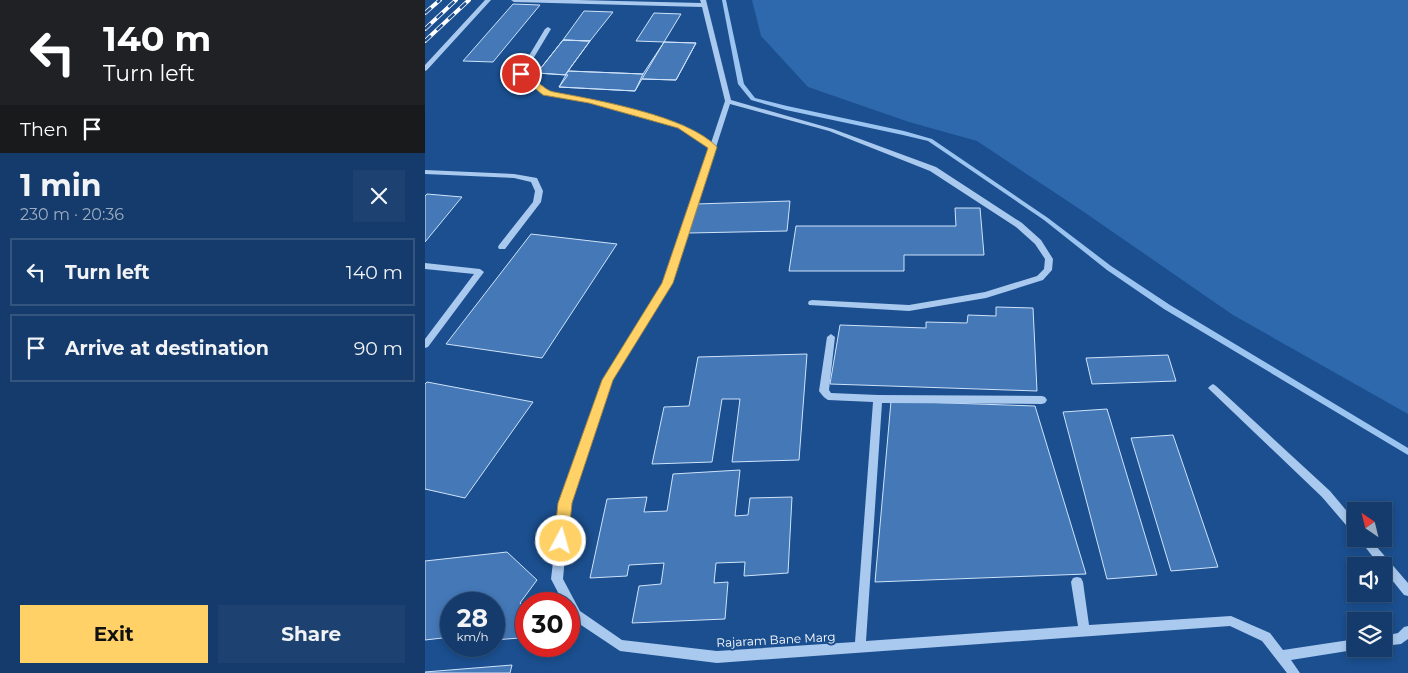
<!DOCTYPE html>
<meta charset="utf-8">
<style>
:root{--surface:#143b6b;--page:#1d4271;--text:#f1f3f6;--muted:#9dadc1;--line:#33557e;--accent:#ffd166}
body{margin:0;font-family:Montserrat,sans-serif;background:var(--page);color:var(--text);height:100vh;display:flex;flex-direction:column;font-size:19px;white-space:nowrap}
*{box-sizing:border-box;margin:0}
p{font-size:16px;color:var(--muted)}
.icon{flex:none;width:28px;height:28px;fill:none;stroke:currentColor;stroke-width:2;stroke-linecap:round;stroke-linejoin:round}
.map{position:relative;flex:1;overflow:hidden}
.side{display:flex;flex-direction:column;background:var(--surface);width:425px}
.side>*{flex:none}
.hud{background:#202124;color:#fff;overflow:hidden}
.needle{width:32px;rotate:325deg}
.fabs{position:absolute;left:922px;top:502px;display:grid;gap:10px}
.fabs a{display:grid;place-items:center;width:45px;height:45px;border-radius:0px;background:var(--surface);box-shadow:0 2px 8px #0003,0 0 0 1px var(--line);font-size:25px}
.speed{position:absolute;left:15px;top:592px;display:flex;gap:10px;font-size:25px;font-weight:700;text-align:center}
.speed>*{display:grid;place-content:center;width:65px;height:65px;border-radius:50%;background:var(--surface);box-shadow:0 2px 8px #0003,0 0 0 1px var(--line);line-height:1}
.speed small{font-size:12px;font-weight:400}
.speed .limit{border:8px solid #d22;background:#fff;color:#111}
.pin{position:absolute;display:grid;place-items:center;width:42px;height:42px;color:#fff;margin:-21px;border:2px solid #fff;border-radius:50%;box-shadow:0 1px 5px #0007}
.me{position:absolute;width:55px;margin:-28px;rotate:6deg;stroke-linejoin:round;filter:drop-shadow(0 0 4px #0008)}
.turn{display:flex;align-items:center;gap:18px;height:105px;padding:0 20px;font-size:22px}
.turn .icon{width:65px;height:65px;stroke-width:2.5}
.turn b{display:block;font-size:35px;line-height:42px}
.then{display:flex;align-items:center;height:48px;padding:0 20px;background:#0003;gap:10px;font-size:19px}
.round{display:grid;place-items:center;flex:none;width:52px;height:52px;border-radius:0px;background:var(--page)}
.headline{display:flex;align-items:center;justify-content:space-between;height:85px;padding:0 20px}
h1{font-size:30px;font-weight:700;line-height:38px}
.cta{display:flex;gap:10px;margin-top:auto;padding:10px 20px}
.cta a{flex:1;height:58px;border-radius:0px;background:var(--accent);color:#111;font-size:20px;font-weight:700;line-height:58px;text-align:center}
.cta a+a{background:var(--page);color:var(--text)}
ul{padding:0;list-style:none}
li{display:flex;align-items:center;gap:15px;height:68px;margin:0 10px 8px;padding:0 10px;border:2px solid var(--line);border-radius:0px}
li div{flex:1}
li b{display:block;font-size:19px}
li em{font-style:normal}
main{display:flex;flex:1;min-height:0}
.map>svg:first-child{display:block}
</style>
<main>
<section class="side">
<div class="hud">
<div class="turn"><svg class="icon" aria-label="left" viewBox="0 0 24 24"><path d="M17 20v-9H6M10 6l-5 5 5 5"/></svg><div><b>140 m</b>Turn left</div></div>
<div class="then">Then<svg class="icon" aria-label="arrive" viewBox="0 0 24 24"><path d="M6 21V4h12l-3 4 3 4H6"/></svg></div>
</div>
<div class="headline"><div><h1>1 min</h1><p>230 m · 20:36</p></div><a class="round"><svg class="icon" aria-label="close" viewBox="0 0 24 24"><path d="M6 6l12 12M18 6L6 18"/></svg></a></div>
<ul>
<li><svg class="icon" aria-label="left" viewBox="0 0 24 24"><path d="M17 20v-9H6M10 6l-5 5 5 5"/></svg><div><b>Turn left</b></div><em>140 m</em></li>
<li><svg class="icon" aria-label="arrive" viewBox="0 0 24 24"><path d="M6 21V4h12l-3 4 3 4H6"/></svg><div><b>Arrive at destination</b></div><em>90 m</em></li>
</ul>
<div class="cta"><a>Exit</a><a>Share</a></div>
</section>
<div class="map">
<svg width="983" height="673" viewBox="0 0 983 673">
<rect width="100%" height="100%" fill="#1b4f8f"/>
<path fill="#2e69ad" d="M327 0H983V414L808 315 656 210 552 141 484 122 383 87 336 36Z"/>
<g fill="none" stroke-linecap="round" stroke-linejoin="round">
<path fill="#9cc4f0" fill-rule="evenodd" d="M297 0H301L319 84 330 98 362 106 479 131 507 139 623 218 686 266 745 305 983 448V455L739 309 682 270 619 220 503 141 478 135 361 110 326 100 313 84Z"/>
</g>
<path fill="#4478b7" stroke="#cfe3fa" d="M88 4 115 5 68 62 38 61Z
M159 11 188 12 165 41 138 40Z
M229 13 256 14 239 42 211 41Z
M138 40 165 41 143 71 218 74 239 42 271 43 251 80 217 79 210 91 134 87 143 75 112 73Z
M138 40 165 41 140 75 112 73Z
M239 42 271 43 251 80 217 79Z
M143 71 218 74 210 91 134 87Z
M2 194 37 197 0 242V196Z
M365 201 362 231 264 233 271 204Z
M530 208H555L559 255H479V271H364L371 226H531Z
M106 234 192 244 117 358 21 344Z
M571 307 608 308 612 391 405 384 415 325 501 328V322L542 323 543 315 571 316Z
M382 354 374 460 307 462 315 399H297L287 462 227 464 239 407 264 406 273 357Z
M743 355 751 381 667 384 661 358Z
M2 382 108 402 40 498 0 489V384Z
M466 401 610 406 661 574 450 582Z
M682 409 732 575 682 579 638 412Z
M748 435 793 567 746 571 706 438Z
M315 470 310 516 323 515 325 498 367 497 363 573 319 576 320 562 291 563 289 583 303 582 300 619 207 623 214 586 236 584 239 563 204 565 202 576 165 578 182 499 222 497 219 512 242 511 248 474Z
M82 552 112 580 95 603 101 608V624L95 638 69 640V604H26V637L0 640V561Z
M87 665 85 673H0V672Z"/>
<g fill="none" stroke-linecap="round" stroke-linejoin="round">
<path fill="#a9c9ee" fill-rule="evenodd" d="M60 0H66L2 70 0 71V65Z
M86 0H152L276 3 275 0H281L306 100 408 129 511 167 597 223 616 240 628 259 627 270 618 280 561 298 484 311 384 305 383 303 384 301 387 300 484 305 560 292 612 276 619 269 620 259 610 244 591 227 505 171 404 131 305 104 247 283 187 381 145 503 138 579 155 611 197 640 292 651 430 642 448 402 403 400C399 398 397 395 394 391L402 337 406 334 410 337 404 390 406 393 453 395 617 396 620 397 622 400 620 403 617 404 457 403 441 641 653 626 646 582 648 578 652 577 656 578 658 582 664 625 806 616 845 633 858 650 931 639V649H935L866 660 875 673H862L837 641 805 626 292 663 195 651 147 619 144 613V604H139L126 579 135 503 178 380 239 283 284 148 254 127 164 103 119 94 93 74 120 29 123 27 126 29 99 74 123 91 165 99 258 125 286 143 300 101 277 7 89 2Z
M0 170 89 174 112 178 118 191 116 202 80 249H74L73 247 74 245 108 202 110 191 106 182 89 178 0 174Z
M0 263 55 269 59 272 3 347 0 348V339L49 274 0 269Z
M788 384 791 386 905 491 931 522V534L927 532 897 497 785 390 783 388 785 386Z
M934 539H945L983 583V596L979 595 959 570V566H955Z
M983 626V639L976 644 959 646V636L973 633 979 627Z"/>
<defs>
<path id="rail" d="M0 13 15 0
M0 29 31 0
M0 41 44 0"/>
</defs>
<use href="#rail" stroke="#fff" stroke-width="4"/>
<use href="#rail" stroke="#1b4f8f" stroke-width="2.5" stroke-dasharray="8" stroke-linecap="butt"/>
</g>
<path fill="#ffd166" stroke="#a68842" d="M94 72C106 70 116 90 129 92 172 100 263 116 292 147L248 283 188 380 147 503 143 541 141 546 136 547 131 546 129 541 133 503 177 380 237 283 283 148 253 128 164 103 118 95 94 75Z"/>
<g text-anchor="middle" stroke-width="4" stroke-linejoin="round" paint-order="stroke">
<g font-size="12" fill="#fff" stroke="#1b4f8f">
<text transform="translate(351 640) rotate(-3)" y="4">Rajaram Bane Marg</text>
</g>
</g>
</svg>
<div class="fabs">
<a><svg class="needle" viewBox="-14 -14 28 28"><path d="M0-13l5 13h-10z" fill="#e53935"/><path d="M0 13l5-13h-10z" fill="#9dadc1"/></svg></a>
<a><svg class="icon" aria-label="sound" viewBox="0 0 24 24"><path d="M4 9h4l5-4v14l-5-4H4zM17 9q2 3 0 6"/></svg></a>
<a><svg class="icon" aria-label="layers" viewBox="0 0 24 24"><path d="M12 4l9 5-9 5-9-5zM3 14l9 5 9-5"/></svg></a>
</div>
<div class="speed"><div>28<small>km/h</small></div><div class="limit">30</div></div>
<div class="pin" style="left:96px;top:74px;background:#d93025"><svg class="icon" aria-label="arrive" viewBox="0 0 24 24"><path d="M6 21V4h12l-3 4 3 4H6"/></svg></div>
<svg class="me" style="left:136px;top:541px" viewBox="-20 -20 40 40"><circle r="17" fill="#ffd166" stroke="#fff" stroke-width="3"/><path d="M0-11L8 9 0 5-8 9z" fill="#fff"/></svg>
</div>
</main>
